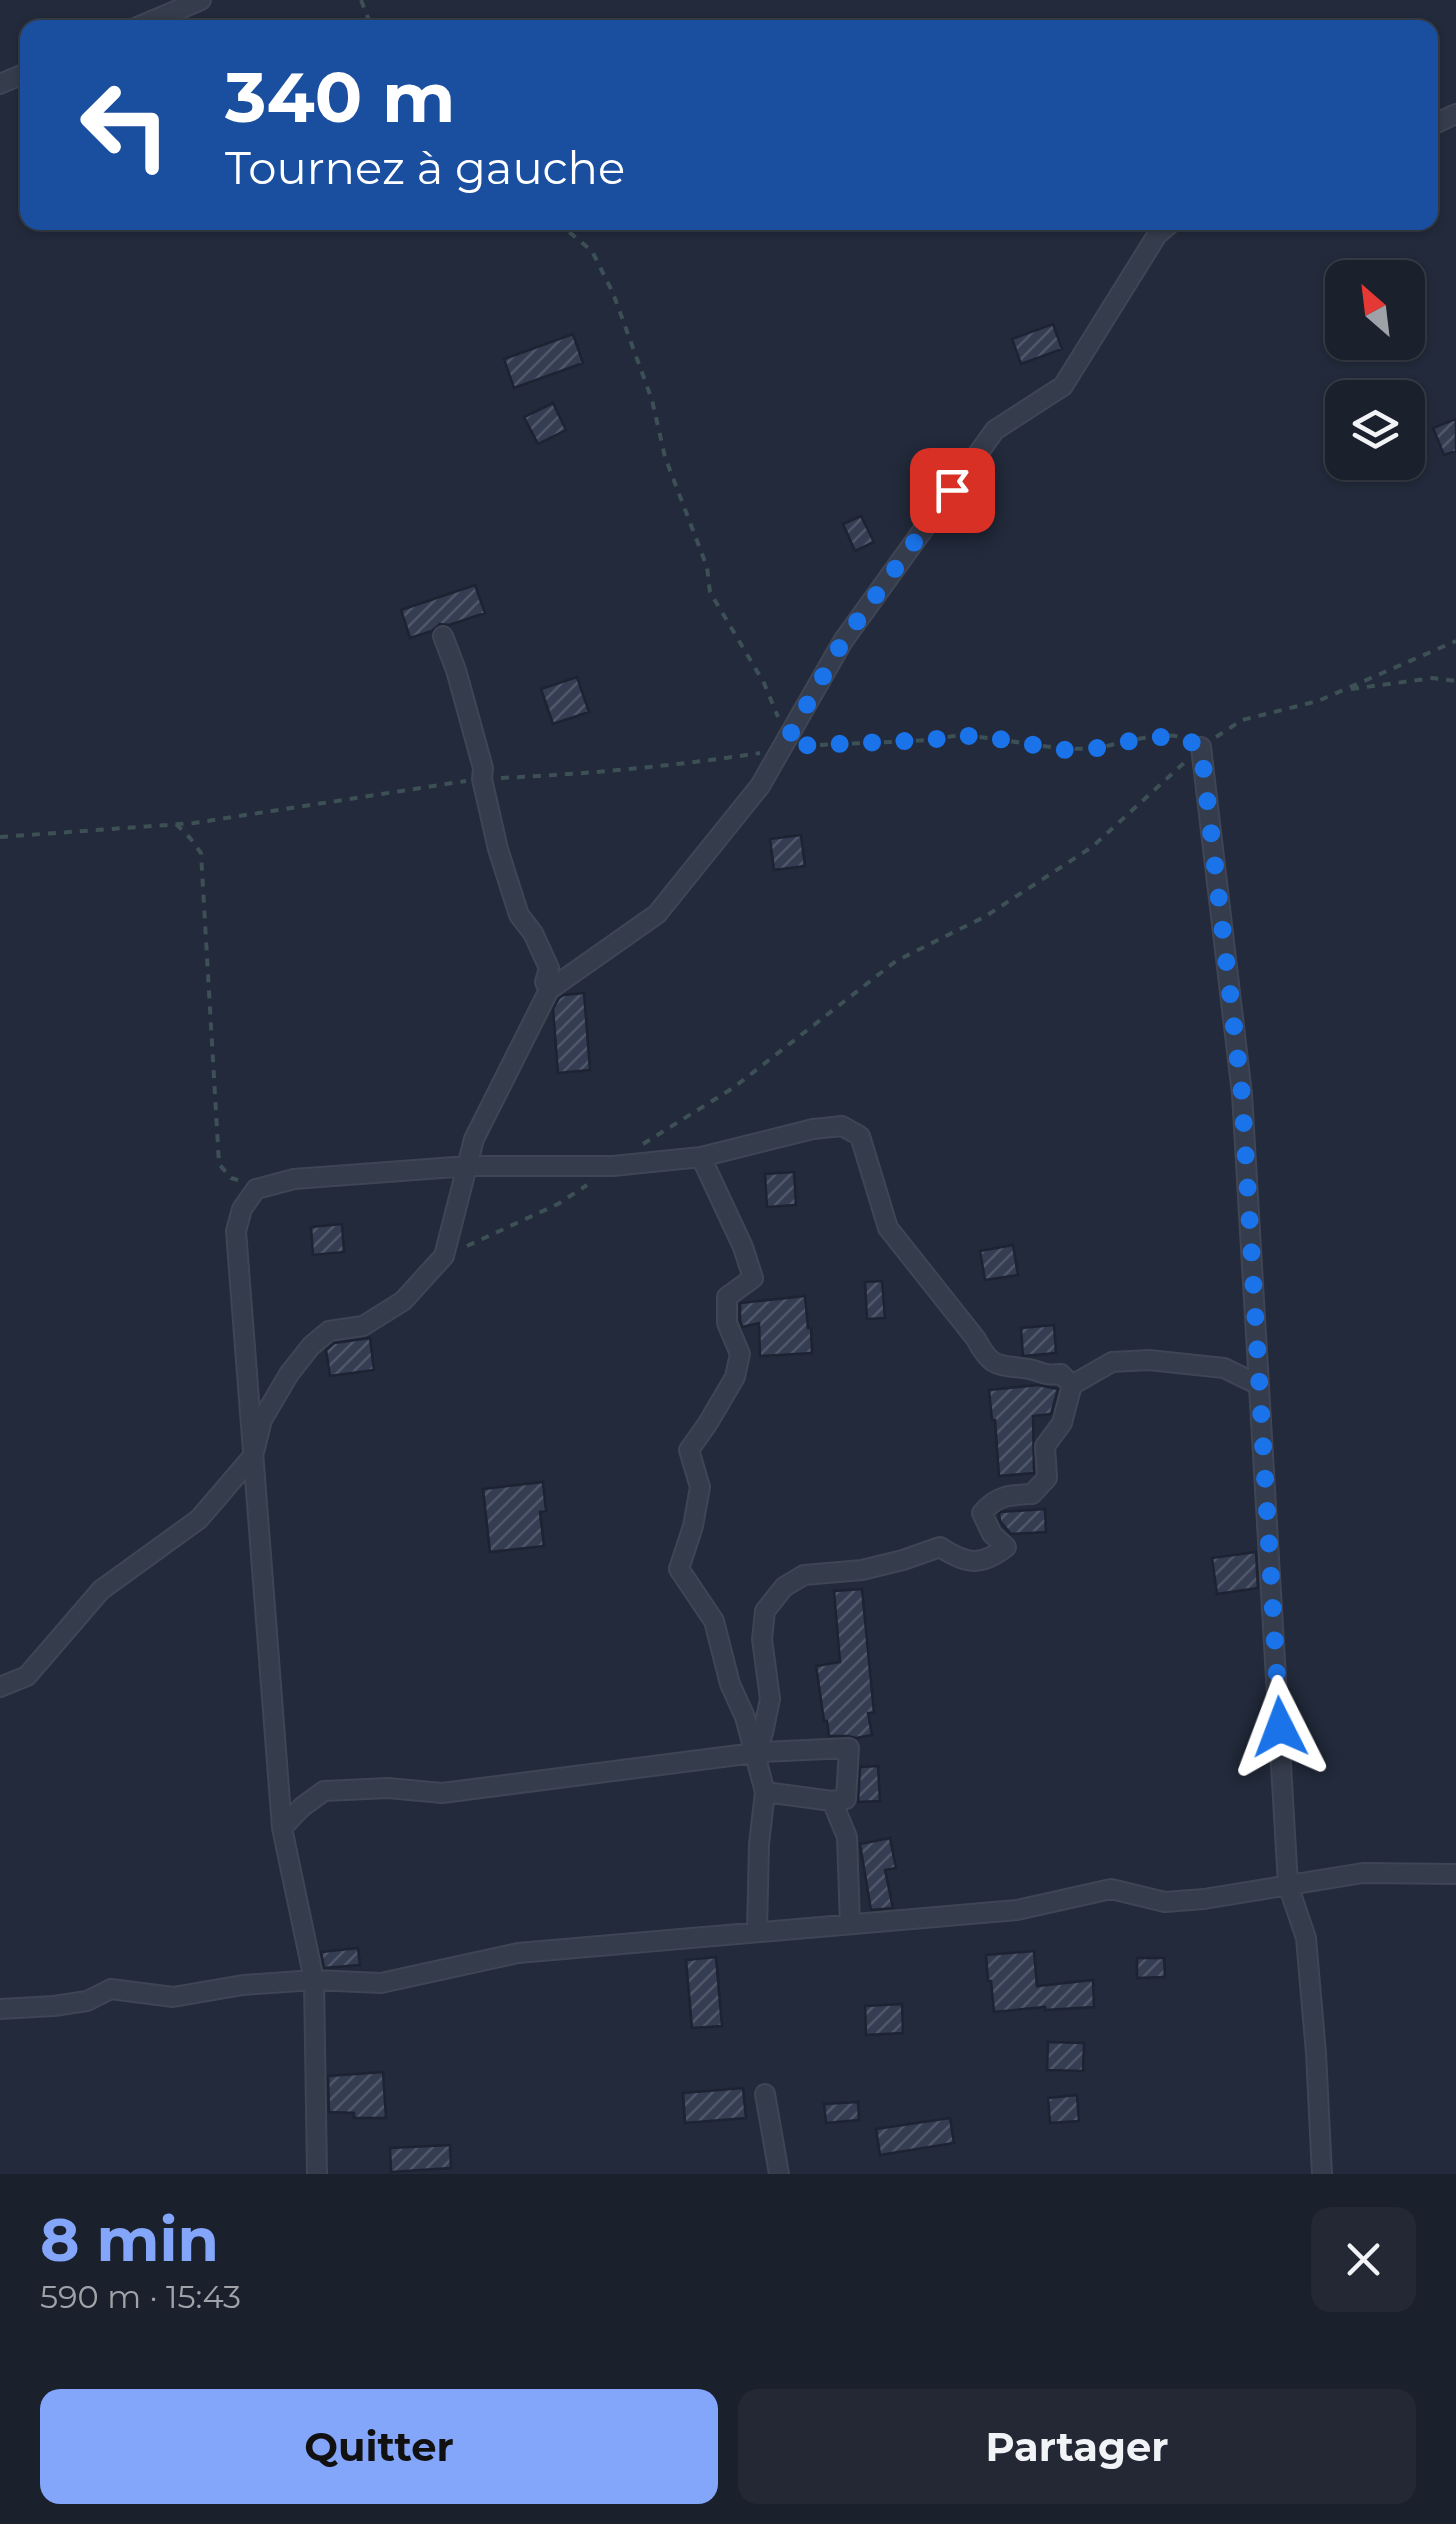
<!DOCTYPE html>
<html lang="fr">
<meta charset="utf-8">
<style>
:root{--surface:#1a202c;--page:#232834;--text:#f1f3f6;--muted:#9fa3a9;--line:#383e48;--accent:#83a5fa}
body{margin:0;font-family:Montserrat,sans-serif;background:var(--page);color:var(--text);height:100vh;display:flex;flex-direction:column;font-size:38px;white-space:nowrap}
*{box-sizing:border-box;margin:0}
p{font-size:32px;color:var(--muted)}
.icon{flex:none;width:55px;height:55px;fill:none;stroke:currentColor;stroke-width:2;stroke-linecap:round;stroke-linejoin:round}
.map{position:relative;height:2174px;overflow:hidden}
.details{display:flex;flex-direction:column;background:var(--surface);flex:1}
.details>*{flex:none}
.guide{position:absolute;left:20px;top:20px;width:1418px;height:210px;border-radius:20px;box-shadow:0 2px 8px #0004,0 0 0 2px var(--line);background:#1a4fa0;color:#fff;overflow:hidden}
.needle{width:65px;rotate:332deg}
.buttons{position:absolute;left:1325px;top:260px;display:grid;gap:20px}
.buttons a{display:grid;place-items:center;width:100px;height:100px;border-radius:20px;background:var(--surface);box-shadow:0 2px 8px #0004,0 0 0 2px var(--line);font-size:50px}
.pin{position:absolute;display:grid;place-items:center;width:85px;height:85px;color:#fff;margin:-42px;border-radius:20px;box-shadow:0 5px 15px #0006}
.me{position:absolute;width:110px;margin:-55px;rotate:357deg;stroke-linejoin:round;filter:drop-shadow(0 0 8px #0008)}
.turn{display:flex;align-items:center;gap:35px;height:210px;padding:0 40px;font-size:45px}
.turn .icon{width:130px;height:130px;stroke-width:2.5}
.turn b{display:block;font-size:70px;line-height:85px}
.round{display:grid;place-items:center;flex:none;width:105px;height:105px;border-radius:20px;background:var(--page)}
.head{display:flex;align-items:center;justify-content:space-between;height:170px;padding:0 40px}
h1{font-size:60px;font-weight:700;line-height:75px;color:var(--accent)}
.primary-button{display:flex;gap:20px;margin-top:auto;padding:20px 40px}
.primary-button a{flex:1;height:115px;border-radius:20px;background:var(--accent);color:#111;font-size:40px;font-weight:700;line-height:115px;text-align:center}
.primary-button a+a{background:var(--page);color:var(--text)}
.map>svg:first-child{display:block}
</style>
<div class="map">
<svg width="1456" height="2174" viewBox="0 0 1456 2174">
<defs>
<pattern id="building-hatch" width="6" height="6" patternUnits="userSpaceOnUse" patternTransform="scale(2.5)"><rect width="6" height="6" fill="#343d52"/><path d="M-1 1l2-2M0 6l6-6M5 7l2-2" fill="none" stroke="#4f5769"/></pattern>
</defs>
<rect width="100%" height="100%" fill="#222a3b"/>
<path fill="url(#building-hatch)" stroke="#1d2332" stroke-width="2.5" d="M1053 324 1062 349 1021 364 1012 339Z
M573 334 583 363 514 388 504 359Z
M553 403 566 430 538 444 524 417Z
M1456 419V451L1444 455 1433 428Z
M861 516 874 542 855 551 843 524Z
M475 585 485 613 449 625 440 624 432 631 410 638 401 610Z
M577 677 589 712 553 724 541 689Z
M801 835 805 866 774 870 770 839Z
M584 993 590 1070 558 1073 553 1009 559 998 564 995Z
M794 1172 796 1205 767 1207 765 1174Z
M342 1224 344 1252 313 1255 311 1227Z
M1013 1245 1018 1275 985 1280 980 1251Z
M882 1281 885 1318 867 1319 865 1282Z
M805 1296 808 1328H811L812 1353 760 1356 759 1323 742 1327 740 1320V1303Z
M1054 1325 1056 1353 1023 1356 1021 1328Z
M370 1338 374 1370 330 1376 326 1350 334 1343Z
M1038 1385 1058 1389 1051 1414 1033 1416 1034 1473 999 1476 995 1420H992L989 1390Z
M543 1482 546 1511 540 1512 544 1546 490 1552 483 1489Z
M1045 1509 1046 1532 1011 1534 1000 1521 999 1514 1001 1512Z
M1256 1552 1258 1588 1217 1594 1212 1558Z
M862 1589 874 1713H868L872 1735 856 1738 848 1736H829L827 1721H824L816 1666 840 1662 834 1591Z
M878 1766 880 1801 858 1802 860 1767Z
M890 1838 896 1868 885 1870 893 1908 871 1910 860 1844Z
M358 1948 360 1965 324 1968 321 1952Z
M1034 1951 1037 1986 1093 1980 1094 2007 1045 2010V2007L994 2012 991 1981H988L986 1955Z
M716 1957 722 2026 692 2028 686 1960Z
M1137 1958H1164L1165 1977 1137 1978Z
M902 2004 903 2033 866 2035 865 2006Z
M1048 2042 1084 2043 1083 2071 1047 2070Z
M383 2072 386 2118H354V2113L329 2112 328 2076Z
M743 2088 746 2118 685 2123 683 2093Z
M1077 2095 1079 2121 1050 2123 1048 2098Z
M858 2102 859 2120 826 2123 824 2104Z
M950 2118 954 2143 880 2155 876 2129Z
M450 2145 451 2168 391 2172 390 2148Z"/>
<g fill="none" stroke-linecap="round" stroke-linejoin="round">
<defs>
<path id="minor" d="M135 28 201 0
M0 84 28 72
M1430 126 1456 114
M443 636 456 670 483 768 482 779 498 849 519 915 533 933 549 968 545 982 549 990
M1201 747 1242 1094 1288 1885 1306 1938 1316 2053 1322 2174
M701 1157 743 1247 753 1278 727 1297V1323L740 1354 735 1377 708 1423 689 1450 700 1487 693 1526 679 1569 714 1621 730 1684 745 1717 765 1792 759 1844 757 1932
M0 1687 27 1676 101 1590 199 1519 253 1456 262 1420 289 1374 311 1346 329 1331 363 1326 403 1301 444 1256 474 1139 549 990 657 914 760 786 843 641 995 430 1063 386 1157 235 1172 222
M755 1752 763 1733 770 1699 762 1639 765 1611 784 1587 804 1575 862 1570 903 1560 940 1547C966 1564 981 1567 1006 1547L992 1534 982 1513C997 1495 1010 1495 1032 1494L1047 1478 1045 1446 1062 1423 1072 1385 1112 1362 1149 1360 1224 1368 1259 1385
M765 1792 832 1801
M282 1828 302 1807 324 1791 388 1788 442 1793 762 1752 849 1748 846 1799 832 1801 847 1837 850 1924
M0 2009 54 2006 87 2001 111 1989 173 1997 243 1985 314 1980 381 1983 518 1953 1017 1910 1111 1889 1165 1902 1204 1899 1363 1873 1456 1874
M765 2094 779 2174
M317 2174 314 1980 282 1828 236 1231 242 1209 256 1189 294 1179 468 1166H613L701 1157 813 1129 842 1126 860 1136 888 1228 976 1339C992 1370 999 1364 1029 1369 1043 1372 1044 1376 1061 1374L1072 1385"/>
</defs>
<use href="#minor" stroke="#3f4554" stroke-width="22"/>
<path stroke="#3c5055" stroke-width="4" stroke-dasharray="8 8" stroke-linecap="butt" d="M361 0 372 28
M557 222 592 251 613 293 652 400 665 457 707 567 710 592 764 683 778 717
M1351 689 1433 678 1456 681
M1216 737 1242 720 1318 701 1456 641
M804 746C845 743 886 743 927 740 939 739 952 735 965 736 1009 738 1051 752 1095 748 1119 745 1164 728 1185 739
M501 778C588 774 674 766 760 753
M176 824 190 838 201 853 219 1164 231 1178 238 1180
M0 837 194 823 466 781
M643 1144 733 1088 896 961 986 916 1092 847 1185 762
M467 1246 558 1204 587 1185"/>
<use href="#minor" stroke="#353c4b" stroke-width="18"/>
</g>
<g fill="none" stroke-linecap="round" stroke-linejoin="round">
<path stroke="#1a73e8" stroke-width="18" stroke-dasharray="0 32.4" d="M952 490 843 641 787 740 790 746 930 740 960 735 1008 740 1061 750 1098 748 1144 738 1179 736 1201 747 1242 1094 1280 1727"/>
</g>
</svg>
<div class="buttons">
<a><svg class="needle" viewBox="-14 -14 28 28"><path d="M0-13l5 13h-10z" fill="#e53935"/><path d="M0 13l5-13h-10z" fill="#9fa3a9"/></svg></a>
<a><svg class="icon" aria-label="layers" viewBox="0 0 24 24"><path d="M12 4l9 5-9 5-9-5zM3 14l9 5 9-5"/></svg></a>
</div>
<div class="pin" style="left:952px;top:490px;background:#d93025"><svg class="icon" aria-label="arrive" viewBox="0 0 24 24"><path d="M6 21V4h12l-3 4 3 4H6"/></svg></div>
<svg class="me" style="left:1280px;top:1727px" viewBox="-20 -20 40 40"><path d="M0-17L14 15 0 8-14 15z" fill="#1a73e8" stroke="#fff" stroke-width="4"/></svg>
<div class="guide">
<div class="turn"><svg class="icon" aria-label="left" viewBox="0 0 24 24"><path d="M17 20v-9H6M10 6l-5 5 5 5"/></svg><div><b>340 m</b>Tournez à gauche</div></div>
</div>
</div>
<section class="details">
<div class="head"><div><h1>8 min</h1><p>590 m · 15:43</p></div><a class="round"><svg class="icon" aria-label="close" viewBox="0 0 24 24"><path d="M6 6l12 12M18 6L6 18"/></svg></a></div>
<div class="primary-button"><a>Quitter</a><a>Partager</a></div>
</section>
